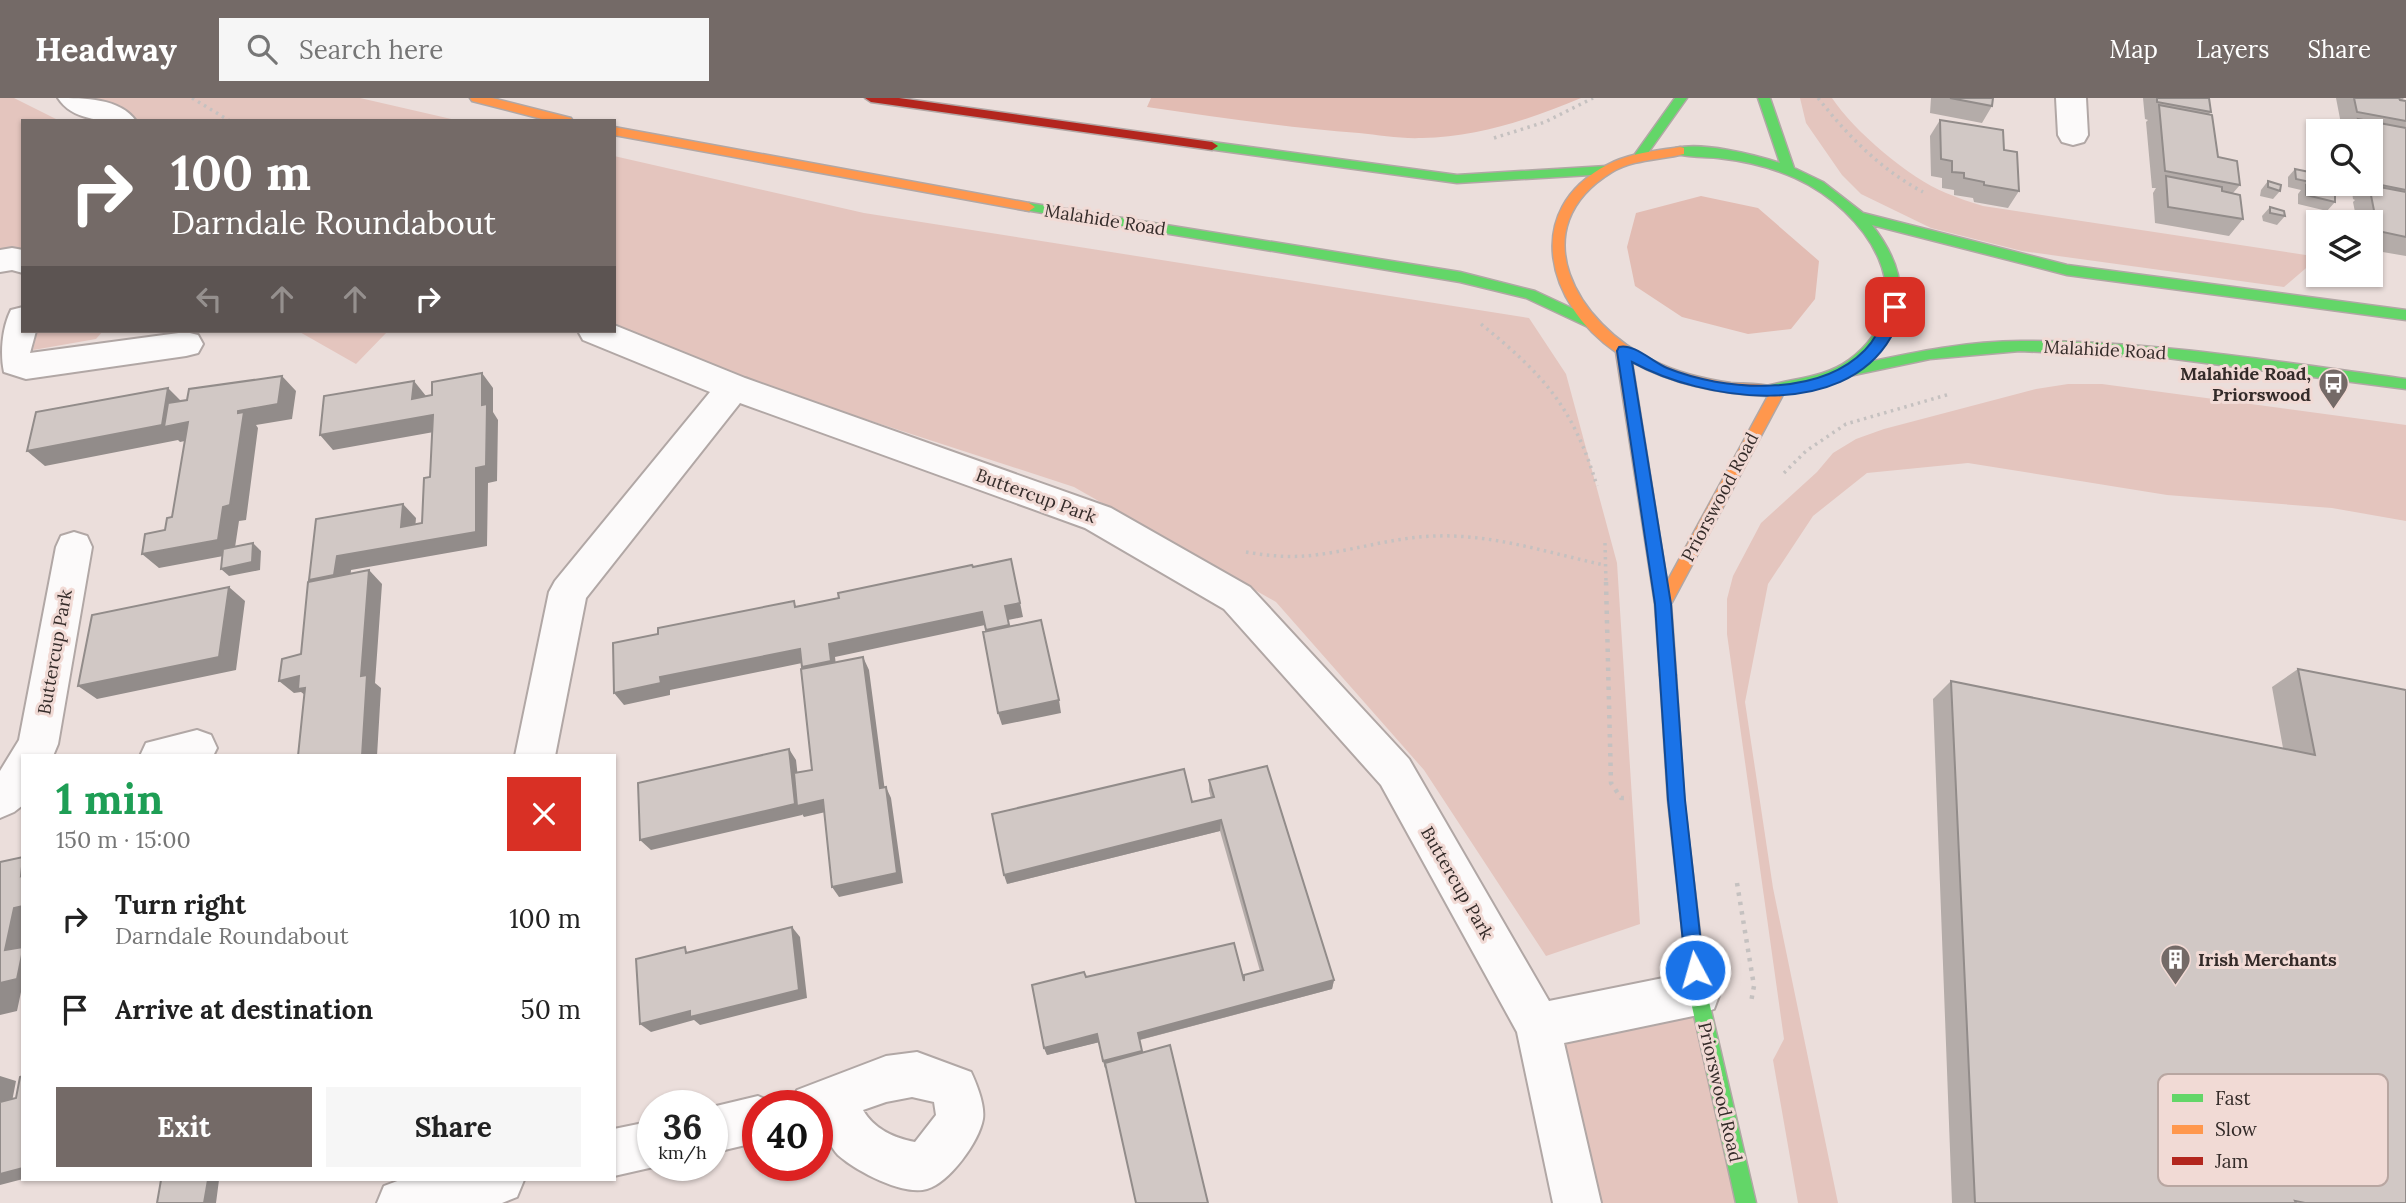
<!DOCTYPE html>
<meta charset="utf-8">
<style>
:root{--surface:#fff;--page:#f6f6f6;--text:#222;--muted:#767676;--accent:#746a67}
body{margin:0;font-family:Lora,serif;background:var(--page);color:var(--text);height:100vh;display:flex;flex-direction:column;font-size:26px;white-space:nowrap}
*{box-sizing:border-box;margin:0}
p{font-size:23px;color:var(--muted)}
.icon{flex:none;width:38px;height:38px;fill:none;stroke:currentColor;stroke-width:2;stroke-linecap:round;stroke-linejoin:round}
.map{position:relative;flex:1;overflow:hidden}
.details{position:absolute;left:21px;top:656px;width:595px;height:427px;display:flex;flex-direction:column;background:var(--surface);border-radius:0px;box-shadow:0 2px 5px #0004}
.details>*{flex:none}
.guide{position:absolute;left:21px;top:21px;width:595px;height:214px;border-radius:0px;box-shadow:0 2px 5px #0004;background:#746a67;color:#fff;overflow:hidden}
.buttons{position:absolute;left:2306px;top:21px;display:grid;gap:14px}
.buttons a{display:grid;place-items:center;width:77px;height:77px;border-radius:0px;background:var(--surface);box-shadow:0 2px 5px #0004;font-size:35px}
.speed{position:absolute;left:637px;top:992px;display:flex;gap:14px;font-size:35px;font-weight:700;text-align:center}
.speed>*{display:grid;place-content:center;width:91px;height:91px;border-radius:50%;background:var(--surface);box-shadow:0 2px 5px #0004;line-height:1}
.speed small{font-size:18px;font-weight:400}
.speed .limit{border:10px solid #d22;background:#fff;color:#111}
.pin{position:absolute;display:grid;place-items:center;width:60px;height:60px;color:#fff;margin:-30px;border-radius:14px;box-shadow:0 4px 10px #0006}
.me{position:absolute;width:77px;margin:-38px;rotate:354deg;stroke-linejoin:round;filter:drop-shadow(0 0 5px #0008)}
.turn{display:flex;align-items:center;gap:24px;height:147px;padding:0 35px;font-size:32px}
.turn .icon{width:91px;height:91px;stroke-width:2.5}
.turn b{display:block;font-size:49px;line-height:60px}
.lanes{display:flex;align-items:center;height:66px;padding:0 35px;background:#0003;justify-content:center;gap:35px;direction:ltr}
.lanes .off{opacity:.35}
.round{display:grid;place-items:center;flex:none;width:74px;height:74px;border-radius:0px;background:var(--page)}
.overview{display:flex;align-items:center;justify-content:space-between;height:119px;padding:0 35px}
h1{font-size:42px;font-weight:800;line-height:52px;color:#1e9e55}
.cta{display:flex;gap:14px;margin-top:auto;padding:14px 35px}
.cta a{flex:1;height:80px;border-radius:0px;background:var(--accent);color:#fff;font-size:28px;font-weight:800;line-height:80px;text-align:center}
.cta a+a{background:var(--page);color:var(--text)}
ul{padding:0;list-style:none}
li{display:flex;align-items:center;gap:21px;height:91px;padding:0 35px}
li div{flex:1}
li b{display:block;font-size:26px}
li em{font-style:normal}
header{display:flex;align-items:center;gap:42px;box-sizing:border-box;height:98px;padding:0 35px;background:var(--accent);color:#fff}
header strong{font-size:33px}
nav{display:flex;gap:38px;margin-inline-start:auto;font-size:24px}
.search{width:490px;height:63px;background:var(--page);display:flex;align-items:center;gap:18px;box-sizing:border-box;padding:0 24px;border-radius:0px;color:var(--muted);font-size:26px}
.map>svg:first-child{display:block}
</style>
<header>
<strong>Headway</strong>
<div class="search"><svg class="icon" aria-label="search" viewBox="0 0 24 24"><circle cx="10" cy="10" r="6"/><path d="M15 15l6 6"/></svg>Search here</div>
<nav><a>Map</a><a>Layers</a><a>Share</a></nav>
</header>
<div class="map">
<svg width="2406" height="1105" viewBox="0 0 2406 1105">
<rect width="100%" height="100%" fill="#ebdedb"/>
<path fill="#e4c5be" d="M0 0H14L60 23H23V153L0 156Z
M82 0H360L460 23H133Z
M1800 0H1832C1854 33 1909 80 1946 95 1958 100 1970 104 1983 108L2319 159 2284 189 2022 153 1931 130 1861 96 1842 77 1806 25Z
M614 58 864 115 1529 220 1566 276 1617 465 1640 826 1546 858 1424 672 1276 504 1074 389 595 233H614Z
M37 233H103L96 241 33 252Z
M298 233H388L356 266Z
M2068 286H2102L2406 327V423L2332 410 2167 397 1968 365 1867 375 1813 418 1768 486 1745 604 1773 790 1838 1105H1798L1773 962 1784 941 1727 536V501L1733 478 1761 425 1817 374 1833 355 1856 341 1884 331 2036 291Z
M1698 896 1745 1105H1569L1538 928Z"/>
<path fill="#e2bcb3" d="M1151 0H1581C1531 21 1478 39 1422 40 1401 41 1379 37 1359 35 1288 30 1217 19 1147 9Z
M1701 98 1758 110 1819 163 1815 201 1791 231 1748 236 1682 219 1635 188 1627 149 1636 115Z"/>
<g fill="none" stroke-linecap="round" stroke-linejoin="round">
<defs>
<path id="street" d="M58 0C84 0 120 0 136 23 110 23 74 25 58 0Z
M2056 0H2086L2088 37 2084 44 2073 47 2062 44 2058 37Z
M12 150 23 152V175L12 172 0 174V152Z
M23 209V233H36L30 255 186 234 198 237 203 246 198 255 186 258 26 281 4 274C0 256 2 230 11 212Z
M614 227 745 280 1111 410 1250 489 1409 661 1549 903 1698 873 1714 879 1720 895 1714 911 1698 917 1564 945 1601 1105H1553L1517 934 1381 687 1224 511 1085 430 740 305 586 500 555 658H515L549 494 555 483 710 294 583 242 578 233H614Z
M74 434 87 438 92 449 58 646 53 658H23V707L14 714 0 720V673L19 642 56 449 61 438Z
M197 632 211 637 217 650 213 658H140L146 645Z
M917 954 971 974C977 987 985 1007 983 1021 979 1044 949 1085 927 1091 903 1098 856 1073 838 1057 831 1050 826 1037 821 1029L817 1030V1008H790L797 992 886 958ZM912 999 934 1004 936 1017 915 1044C894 1040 874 1031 863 1012L886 1004Z
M758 998 774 1005 776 1008H758V1044L712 1055V1009Z
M653 1023V1068H658L614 1078V1031Z
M400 1082H524L517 1099 502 1105H377L384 1088Z"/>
<path id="fast" d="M1675 0H1687L1643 62H1635V56Z
M1758 0H1770L1794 70 1823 84 1863 115 2067 167 2406 212V222L2067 177 1872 127C1911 177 1910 220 1864 265 1915 254 1968 243 2021 243 2150 242 2279 264 2406 281V291L2167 260 2020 253 1930 261 1849 278 1844 277 1816 290 1768 298 1763 297 1761 293 1763 289C1792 280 1823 281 1849 262 1929 202 1866 112 1795 80 1771 69 1745 63 1718 60 1704 59 1689 59 1676 56V50C1703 44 1753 56 1780 65Z
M1212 44 1457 77 1607 68 1613 72 1607 76 1457 85 1208 51 1206 48Z
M1029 105 1460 174 1535 193 1595 221 1597 225 1590 230 1526 200 1460 184 1025 112 1023 109Z
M1668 570 1674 572 1676 577 1684 702 1707 895 1756 1105H1736L1689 895 1668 702 1660 577 1662 572Z"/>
<path id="slow" d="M470 0H492L571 20 573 23H550L472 3Z
M614 29 1029 105 1035 109 1029 113 614 37Z
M1680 49 1684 50V56C1660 62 1634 61 1612 74 1520 130 1577 227 1654 263 1678 275 1704 281 1731 285 1744 286 1760 285 1773 289L1778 288 1785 293 1671 506 1676 577 1674 582 1668 584 1662 582 1660 577 1655 506 1616 254C1547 207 1521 112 1607 67 1629 55 1656 53 1680 49ZM1632 264C1674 287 1720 296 1768 298L1667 484Z"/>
<path id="jam" d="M865 0H899L1212 44 1218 48 1212 52 871 4Z"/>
</defs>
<use href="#street" stroke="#b1a7a5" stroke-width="4"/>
<use href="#fast" stroke="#b1a7a5" stroke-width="3"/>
<use href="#slow" stroke="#b1a7a5" stroke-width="3"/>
<use href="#jam" stroke="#b1a7a5" stroke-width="3"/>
<path stroke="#c5c1c0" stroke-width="3.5" stroke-dasharray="2.5 4.5" stroke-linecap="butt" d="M192 0 230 23
M1818 0C1848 38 1880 71 1923 94
M1494 40 1545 24 1593 0
M1481 226C1544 277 1573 309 1597 388
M1784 375 1806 353 1846 326 1950 296
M1605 445 1606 485
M1246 454C1269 458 1292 460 1315 457 1356 452 1395 439 1436 438 1493 436 1549 455 1604 467"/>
<path stroke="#c5c1c0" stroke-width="4.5" stroke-dasharray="3.5 6" stroke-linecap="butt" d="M1606 484 1611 685 1621 700H1630
M1737 785 1754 888 1751 904"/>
<use href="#street" fill="#fcfafa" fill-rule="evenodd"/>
<use href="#fast" fill="#63d668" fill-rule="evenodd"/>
<use href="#slow" fill="#ff974d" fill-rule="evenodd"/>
<use href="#jam" fill="#b3261e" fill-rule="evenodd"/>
</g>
<path fill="#b4aca9" d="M1931 0H1993L1992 8 1982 25 1930 15Z
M2143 0H2209L2211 14 2209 16 2218 59 2240 87 2233 95 2243 121 2229 138 2155 125 2153 95 2156 90H2152L2146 24 2148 22 2145 21Z
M2336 0H2404L2402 2H2400L2406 3V158L2371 152V124H2357L2353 104 2355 102 2353 101 2351 86H2371V33H2336L2338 31H2342Z
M1940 22 2004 52 2019 93 2008 110 1974 104 1973 100 1954 97V92L1942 90V80L1931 78 1930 38Z
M2295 71 2333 89 2329 93 2335 104 2327 113 2298 106V96L2301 92 2288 89V79Z
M2268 83 2280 93 2273 101 2260 98 2261 92Z
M2270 109 2285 118 2277 127 2263 123 2262 118Z
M2298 571 2406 1105H1952L1933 601 1951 583 2283 650 2272 589Z
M1209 682 1334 882 1332 891 1140 942 1105 970 1099 944 1047 957 1044 950 1086 879 1244 881 1260 873 1220 733 1007 786 1192 704 1211 700 1209 693Z"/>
<path fill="#928c8a" d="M482 275 493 290V314L498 322 497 383 488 385 487 448 351 472 349 491 324 496 309 482 337 458 476 434V370L482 307Z
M282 278 296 293 292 321 256 327 258 330 246 422 239 423 234 456 159 470 142 456 218 442 238 313Z
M414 283 426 298 412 301Z
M168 290 183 305 188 324 204 339 180 344 178 342 45 368 27 353Z
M433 317 445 332 333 352 320 337Z
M403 406 416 420 414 443 401 429Z
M253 445 261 453 260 472 229 478 221 471Z
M1011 461 1023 519 1008 522 1012 540 989 545 986 532 1005 508Z
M369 472 382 486 375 585 381 590 377 658H362L361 578Z
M229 489 245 503 236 572 97 601 78 588Z
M982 514 985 527 835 559 837 576 809 582 802 569 829 546Z
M800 551 807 564 670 592V597L624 607 614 595 660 579Z
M863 559 869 572 886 701 880 690Z
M299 578 314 604 301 594 294 595 279 583Z
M1059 602 1061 615 1002 627 998 615Z
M789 651 796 662 801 707 823 702 830 713 804 719 802 716V717L651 752 640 742Z
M886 689 891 700 903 785 839 799 832 789Z
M1221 722 1220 733 1007 786 1004 777Z
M23 808V893L21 894 17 913 0 917V885L5 852 14 810Z
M792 829 800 839 807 900 700 927 694 922 651 934 640 926 690 913Z
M1334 882 1332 891 1139 942 1138 935Z
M1097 936 1100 944 1047 957 1044 950Z
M1142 953 1144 960 1105 970 1103 963Z
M0 978 16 983 10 1014 0 1012Z
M23 1070V1081L0 1087V1076Z
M208 1082H219L216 1105H203Z"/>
<path fill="#d1c8c5" stroke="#928c8a" stroke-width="2" d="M1950 0H1993L1992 8Z
M2157 0H2209L2211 14 2157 4Z
M2354 0H2399L2400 2 2406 3V23L2357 14Z
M2159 7 2212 17 2218 59 2237 63 2240 87 2165 73Z
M2358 21 2406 30V92L2371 85V33H2361Z
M1940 22 2003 32 2004 52 2017 54 2019 93 1984 87V84L1964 80V75L1952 74V63L1941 61Z
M2295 71 2319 76V86H2333V89L2296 81Z
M2166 78 2222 89V93L2240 97 2243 121 2168 109Z
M2268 83 2281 87 2280 93 2268 89Z
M2306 87 2335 94V104L2306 97Z
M2369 87 2406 94V139L2378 133Z
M2270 109 2284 113 2285 118 2270 115Z
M482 275V307L487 306 486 368 476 370V434L337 458 334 477 309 482 316 421 403 406 401 429 422 425 424 380 430 379 433 317 320 337 324 298 414 283 412 301 432 297V284Z
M282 278 278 306 238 313V315L244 314 230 407 223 409 218 442 142 456 145 436 165 432 167 420 172 419 188 324 164 329 168 305 187 302 189 291Z
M168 290 162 327 27 353 36 314Z
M253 445 252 464 221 471 223 451Z
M1011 461 1020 505 1005 508 1009 527 986 532 982 514 829 546 831 563 802 569 800 551 660 579 661 585 614 595 613 545 658 536V530L794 503 795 509 839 500 838 495 972 467 973 469Z
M369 472 361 578 367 577 362 658H298L305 590 298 591 299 578 279 583 282 561 301 556 308 484Z
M229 489 219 559 78 588 92 517Z
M1041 522 1059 602 998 615 983 534Z
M863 559 880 690 886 689 897 775 832 789 823 702 797 708 794 675 812 672 801 571Z
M2298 571 2406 592V1105H2305L2295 1103 2296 1105H1975L1951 583 2315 657Z
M789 651 795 706 640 742 638 685Z
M1267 668 1334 882 1138 935 1142 953 1103 963 1097 936 1044 950 1032 887 1084 874 1086 879 1234 845 1244 883V877L1263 872 1221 722 1004 777 992 716 1184 671 1192 704 1214 699 1209 682Z
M23 759 21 778 23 777V808L14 810 5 852 23 849V852L17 881 0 885V764Z
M792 829 799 892 690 919V913L640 926 636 861 685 849 686 855Z
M1170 947 1208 1105H1136L1105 965Z
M23 978V1070L0 1076V1004L16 1000 20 979Z
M161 1082H208L204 1105H157Z"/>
<path fill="#1a73e8" stroke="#114b97" stroke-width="2" d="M1895 204 1902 209C1899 219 1896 230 1891 239 1843 323 1703 303 1632 264L1671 506 1685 702 1704 872 1702 878 1695 881 1689 878 1686 872 1668 702 1655 506 1617 253 1619 249C1633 245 1653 264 1667 270 1724 293 1818 300 1865 252 1879 238 1882 222 1891 205Z"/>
<defs>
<symbol id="bus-pin" viewBox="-11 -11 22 30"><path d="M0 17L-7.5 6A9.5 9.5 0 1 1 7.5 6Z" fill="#746a67" stroke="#f1dad5"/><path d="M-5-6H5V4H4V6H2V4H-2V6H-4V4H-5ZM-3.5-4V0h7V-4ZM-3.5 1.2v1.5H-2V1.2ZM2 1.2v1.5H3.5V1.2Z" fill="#fff"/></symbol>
<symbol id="building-pin" viewBox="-11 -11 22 30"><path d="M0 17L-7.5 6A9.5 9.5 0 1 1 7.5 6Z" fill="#746a67" stroke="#f1dad5"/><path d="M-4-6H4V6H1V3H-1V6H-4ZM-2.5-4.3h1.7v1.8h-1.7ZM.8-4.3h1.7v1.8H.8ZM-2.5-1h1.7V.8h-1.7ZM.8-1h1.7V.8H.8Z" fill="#fff"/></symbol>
</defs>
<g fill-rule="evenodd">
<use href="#bus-pin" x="2316" y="268" width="35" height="47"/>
<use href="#building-pin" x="2158" y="844" width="35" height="47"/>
</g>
<g text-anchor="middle" stroke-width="6" stroke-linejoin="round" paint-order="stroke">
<g font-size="18" fill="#342b29" stroke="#f1dad5">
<text transform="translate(1105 122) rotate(9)" y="6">Malahide Road</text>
<text transform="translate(2105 252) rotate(3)" y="6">Malahide Road</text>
<text transform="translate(1036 398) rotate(20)" y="6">Buttercup Park</text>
<text transform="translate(1720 399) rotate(-62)" y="6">Priorswood Road</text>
<text transform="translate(55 554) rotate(-80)" y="6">Buttercup Park</text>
<text transform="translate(1457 785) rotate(60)" y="6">Buttercup Park</text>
<text transform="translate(1720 994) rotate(77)" y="6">Priorswood Road</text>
</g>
<g font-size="18" font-weight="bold" fill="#342b29" stroke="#f1dad5" text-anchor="end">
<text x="2311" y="282">Malahide Road,<tspan x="2311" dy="21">Priorswood</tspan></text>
<text x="2198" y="868" text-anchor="start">Irish Merchants</text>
</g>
</g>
<rect x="2158" y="976" width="230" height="112" rx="10" fill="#f1dad5" stroke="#b8a6a1" stroke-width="2"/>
<rect x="2172" y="996" width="31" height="8" fill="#63d668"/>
<rect x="2172" y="1027" width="31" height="9" fill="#ff974d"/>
<rect x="2172" y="1059" width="31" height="8" fill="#b3261e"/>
<g font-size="19" fill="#342b29">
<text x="2215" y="1007">Fast</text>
<text x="2215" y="1038">Slow</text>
<text x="2215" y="1070">Jam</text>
</g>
</svg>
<div class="buttons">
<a><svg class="icon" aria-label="search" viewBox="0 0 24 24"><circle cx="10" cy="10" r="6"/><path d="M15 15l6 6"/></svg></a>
<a><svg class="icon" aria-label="layers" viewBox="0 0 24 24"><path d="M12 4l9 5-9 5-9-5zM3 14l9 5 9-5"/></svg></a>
</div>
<div class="speed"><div>36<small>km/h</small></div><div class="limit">40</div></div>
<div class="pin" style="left:1895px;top:209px;background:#d93025"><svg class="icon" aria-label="arrive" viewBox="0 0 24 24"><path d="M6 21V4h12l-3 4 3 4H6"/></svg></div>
<svg class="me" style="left:1695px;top:872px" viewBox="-20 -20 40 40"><circle r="17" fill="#1a73e8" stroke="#fff" stroke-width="3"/><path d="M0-11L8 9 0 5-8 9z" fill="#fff"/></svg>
<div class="guide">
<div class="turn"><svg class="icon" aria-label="right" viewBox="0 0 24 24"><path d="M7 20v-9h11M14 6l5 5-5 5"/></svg><div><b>100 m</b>Darndale Roundabout</div></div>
<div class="lanes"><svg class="icon off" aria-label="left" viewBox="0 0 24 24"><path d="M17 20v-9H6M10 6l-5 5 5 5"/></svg><svg class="icon off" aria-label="ahead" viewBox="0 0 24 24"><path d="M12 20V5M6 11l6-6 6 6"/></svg><svg class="icon off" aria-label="ahead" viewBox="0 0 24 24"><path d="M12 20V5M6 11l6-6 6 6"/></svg><svg class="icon" aria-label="right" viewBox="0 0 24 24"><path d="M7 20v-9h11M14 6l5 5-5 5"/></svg></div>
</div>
<section class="details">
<div class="overview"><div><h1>1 min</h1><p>150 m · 15:00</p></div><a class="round" style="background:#d93025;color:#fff"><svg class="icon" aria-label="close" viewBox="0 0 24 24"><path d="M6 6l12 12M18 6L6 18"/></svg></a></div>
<ul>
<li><svg class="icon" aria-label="right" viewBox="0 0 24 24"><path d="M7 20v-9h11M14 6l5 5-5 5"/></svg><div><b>Turn right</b><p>Darndale Roundabout</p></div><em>100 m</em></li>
<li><svg class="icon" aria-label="arrive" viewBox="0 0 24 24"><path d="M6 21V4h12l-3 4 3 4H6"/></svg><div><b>Arrive at destination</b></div><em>50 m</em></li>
</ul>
<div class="cta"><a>Exit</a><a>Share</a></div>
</section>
</div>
